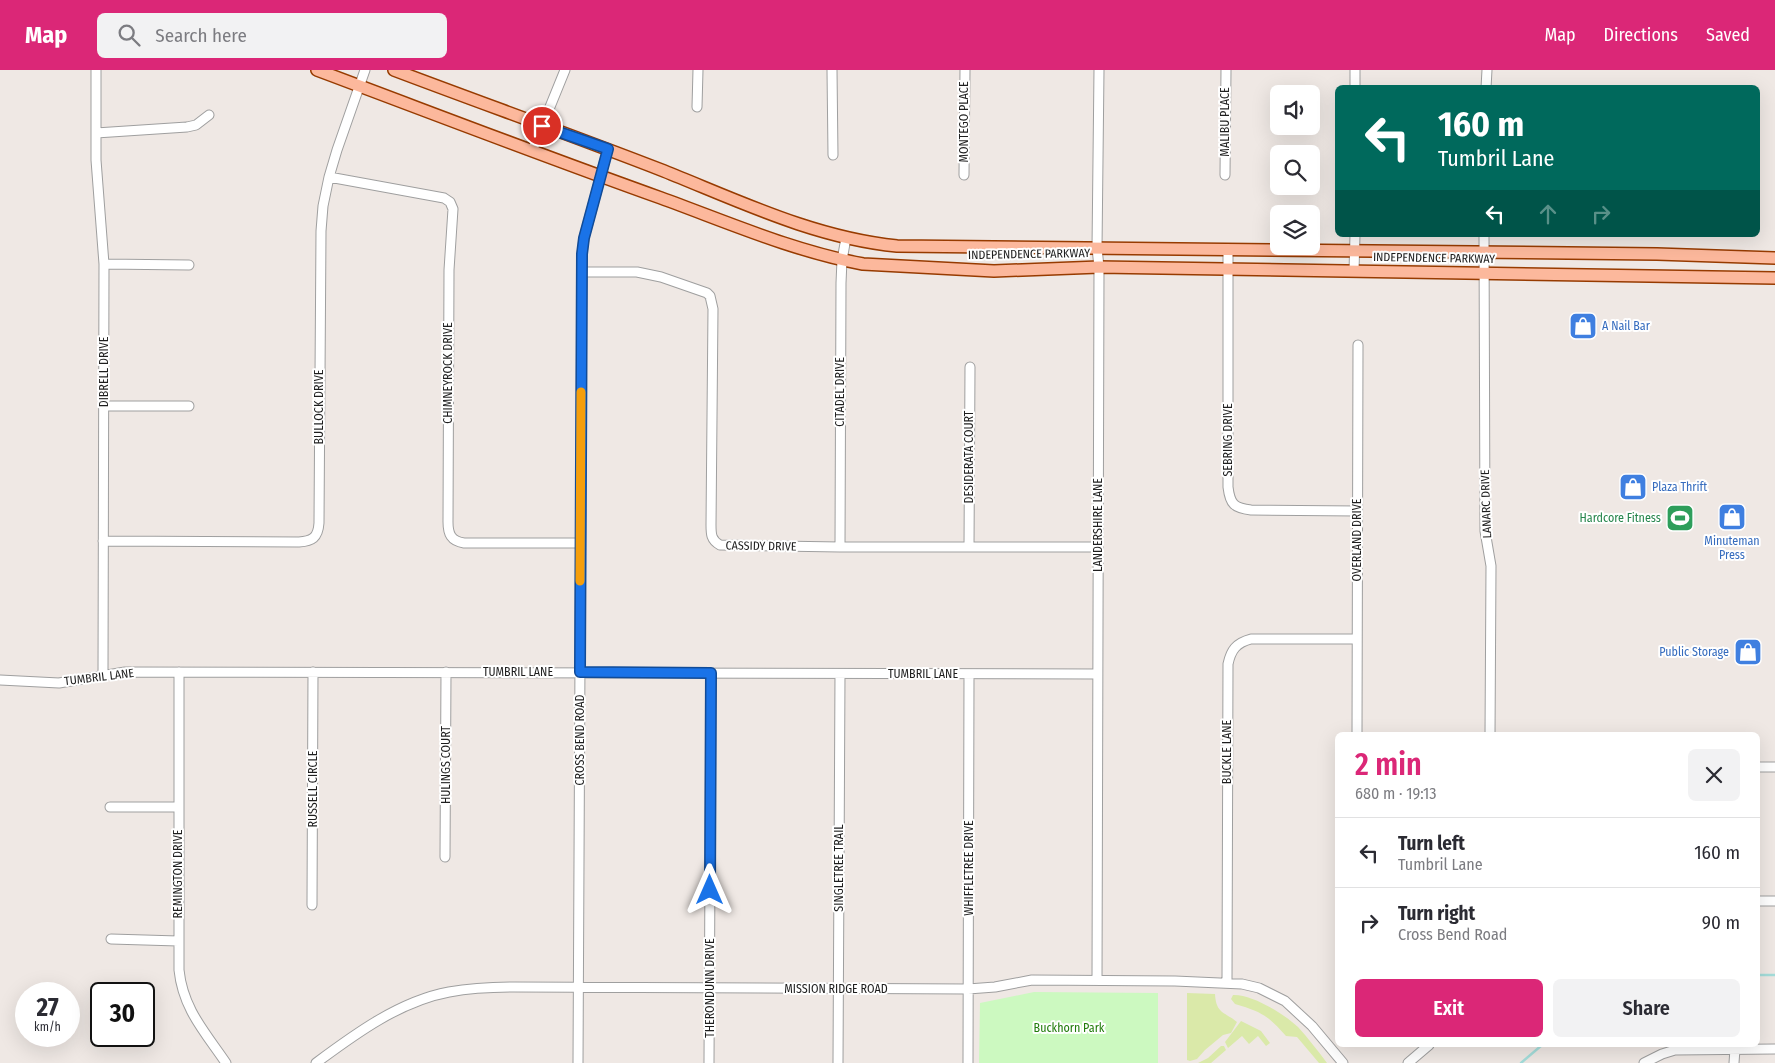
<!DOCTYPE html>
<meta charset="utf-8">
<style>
:root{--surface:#fff;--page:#f2f2f3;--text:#2b2b33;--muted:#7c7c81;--line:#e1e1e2;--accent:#db2777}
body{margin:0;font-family:"Fira Sans Condensed",sans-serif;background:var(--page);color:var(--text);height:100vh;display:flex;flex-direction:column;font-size:19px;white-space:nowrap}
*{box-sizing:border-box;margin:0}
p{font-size:16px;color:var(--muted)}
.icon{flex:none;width:28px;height:28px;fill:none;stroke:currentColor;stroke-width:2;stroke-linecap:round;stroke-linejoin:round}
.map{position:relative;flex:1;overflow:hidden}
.details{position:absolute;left:1335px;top:662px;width:425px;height:315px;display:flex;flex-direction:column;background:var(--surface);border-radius:8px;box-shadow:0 5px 20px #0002}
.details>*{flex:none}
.top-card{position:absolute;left:1335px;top:15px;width:425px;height:152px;border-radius:8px;box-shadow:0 5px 20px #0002;background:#00695c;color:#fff;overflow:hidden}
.controls{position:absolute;left:1270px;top:15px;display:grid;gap:10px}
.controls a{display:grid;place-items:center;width:50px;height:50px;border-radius:8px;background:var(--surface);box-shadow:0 5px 20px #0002;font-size:25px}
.speed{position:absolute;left:15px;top:912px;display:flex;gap:10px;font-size:25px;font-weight:700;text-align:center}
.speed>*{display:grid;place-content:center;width:65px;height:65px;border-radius:50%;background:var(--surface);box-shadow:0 5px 20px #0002;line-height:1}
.speed small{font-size:12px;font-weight:400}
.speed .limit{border:2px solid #111;border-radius:8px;background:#fff;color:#111}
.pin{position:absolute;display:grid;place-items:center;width:42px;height:42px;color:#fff;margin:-21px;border:2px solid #fff;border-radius:50%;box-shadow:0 1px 5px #0007}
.me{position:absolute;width:55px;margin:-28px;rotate:0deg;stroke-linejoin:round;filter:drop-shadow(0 0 4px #0008)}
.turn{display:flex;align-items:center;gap:18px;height:105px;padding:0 20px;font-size:22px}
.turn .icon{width:65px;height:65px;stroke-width:2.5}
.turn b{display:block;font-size:35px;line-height:42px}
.lanes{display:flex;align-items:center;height:48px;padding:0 20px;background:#0003;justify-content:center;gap:25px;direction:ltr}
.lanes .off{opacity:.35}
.round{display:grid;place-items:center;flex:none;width:52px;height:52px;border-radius:8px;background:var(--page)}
.overview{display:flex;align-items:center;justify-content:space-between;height:85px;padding:0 20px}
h1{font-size:30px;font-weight:600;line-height:38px;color:var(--accent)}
.action{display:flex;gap:10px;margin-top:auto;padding:10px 20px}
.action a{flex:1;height:58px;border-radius:8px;background:var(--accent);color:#fff;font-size:20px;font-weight:600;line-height:58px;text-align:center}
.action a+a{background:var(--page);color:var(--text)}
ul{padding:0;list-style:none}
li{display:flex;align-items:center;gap:15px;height:70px;padding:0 20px;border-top:1px solid var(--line)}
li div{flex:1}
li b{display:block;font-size:19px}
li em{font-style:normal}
header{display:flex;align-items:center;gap:30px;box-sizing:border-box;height:70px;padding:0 25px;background:var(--accent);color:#fff}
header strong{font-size:24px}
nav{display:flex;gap:28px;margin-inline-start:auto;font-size:18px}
.search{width:350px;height:45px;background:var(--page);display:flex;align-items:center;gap:12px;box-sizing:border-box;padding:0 18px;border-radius:8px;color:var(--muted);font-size:19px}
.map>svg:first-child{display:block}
</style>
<header>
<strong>Map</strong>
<div class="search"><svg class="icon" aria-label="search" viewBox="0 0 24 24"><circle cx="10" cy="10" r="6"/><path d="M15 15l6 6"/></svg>Search here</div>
<nav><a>Map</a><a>Directions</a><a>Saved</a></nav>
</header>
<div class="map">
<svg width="1775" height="993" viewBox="0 0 1775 993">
<rect width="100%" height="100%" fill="#efe8e4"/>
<path fill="#dae9a9" d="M1187 923 1215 924C1216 944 1225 942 1237 952L1231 963 1223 965 1205 980 1197 989 1190 991 1187 990Z
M1233 925C1252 924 1284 944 1298 957 1308 968 1318 981 1327 993H1319L1297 967 1286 966C1267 945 1262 942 1235 934L1231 929Z
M1241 951 1261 961 1270 973 1266 976 1258 966 1249 974 1242 966 1228 978 1225 972Z
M1221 976H1224L1226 980 1211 993H1198L1208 988Z"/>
<path fill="#ccf9c0" d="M1034 922 1158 923V993H979L980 933Z"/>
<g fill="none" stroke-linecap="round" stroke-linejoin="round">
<path stroke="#a4ddda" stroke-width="2.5" d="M1758 905H1775
M1521 993 1542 975"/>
<defs>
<path id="minor" d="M96 0V90L104 194 103 605
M832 0 833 85
M1355 18V0
M1486 18 1487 0
M697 37 698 0
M96 63 187 57 196 55 209 45
M532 81 565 0
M964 105 965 0
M1225 105 1226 0
M329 107 444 128 450 132 453 139 449 200 448 452C448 464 451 471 464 473H580
M1484 165 1485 461 1491 496 1490 665
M1228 179V417C1230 434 1234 438 1251 440L1357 441
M104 194 189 195
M1354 201 1355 165
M582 202H637L661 207 707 223 710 226 713 239 711 455C711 464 711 470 720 475L840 477H1097
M104 336H189
M103 471 299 472C312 471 318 468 319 453L321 161 323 136 329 107 337 80 365 0
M840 477 841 213 842 190 846 168
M969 477 970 297
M179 602V900C183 939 205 962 226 993
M0 610 59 613 125 602 1097 604
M1357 665 1358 275
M1758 697H1775
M110 737H179
M445 787 446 602
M1758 831H1775
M312 835 313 602
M111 869 178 871
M1097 910 1099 197 1097 178 1099 0
M1227 912 1228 594C1231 580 1236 573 1251 569H1357
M316 993C355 964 400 931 449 922 471 918 493 917 514 917L968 919 995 917 1032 910 1175 911 1242 914 1259 918 1285 931 1312 956 1343 993
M578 993 582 184 584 168 608 79
M709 993 711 603
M838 993 840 604
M968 993 969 604
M1408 993 1429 975
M1644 993 1662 984 1675 980 1775 979
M1734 993 1735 979"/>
<path id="major" d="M317 0C432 43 546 87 661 128 727 152 793 181 863 194L994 201 1099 197 1775 208
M394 0C484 34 574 66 664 101 739 131 815 168 897 176L1657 184 1775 188"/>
</defs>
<use href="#minor" stroke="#9f9f9f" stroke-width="11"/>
<use href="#major" stroke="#973b00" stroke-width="14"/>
<use href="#minor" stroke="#fff" stroke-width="9"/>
<use href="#major" stroke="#fcb89c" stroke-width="11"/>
</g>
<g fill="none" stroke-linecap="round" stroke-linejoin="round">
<defs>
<path id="route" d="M542 56 608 79 584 168 582 184 580 602 711 603 710 820"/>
</defs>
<use href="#route" stroke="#114b97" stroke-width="12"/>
<use href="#route" stroke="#1a73e8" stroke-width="9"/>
<path stroke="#f59e0b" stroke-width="9" d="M580 511 581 322"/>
</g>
<defs>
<symbol id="shop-square" viewBox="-11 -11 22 22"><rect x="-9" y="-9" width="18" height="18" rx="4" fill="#3f7fe0" stroke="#fff"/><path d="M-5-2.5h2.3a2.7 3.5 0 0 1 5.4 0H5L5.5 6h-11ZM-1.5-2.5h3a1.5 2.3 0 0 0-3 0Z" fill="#fff"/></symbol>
<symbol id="stadium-square" viewBox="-11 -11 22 22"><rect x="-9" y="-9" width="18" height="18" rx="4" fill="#2e9e5b" stroke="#fff"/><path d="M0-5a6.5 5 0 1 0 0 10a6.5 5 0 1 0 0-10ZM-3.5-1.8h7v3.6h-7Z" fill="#fff"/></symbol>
</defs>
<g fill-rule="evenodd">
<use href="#shop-square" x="1567" y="240" width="32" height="32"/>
<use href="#shop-square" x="1617" y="401" width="32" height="32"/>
<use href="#shop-square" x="1716" y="431" width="32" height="32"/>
<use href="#stadium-square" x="1664" y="432" width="32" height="32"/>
<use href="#shop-square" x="1732" y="566" width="32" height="32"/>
</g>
<g text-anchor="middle" stroke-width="4" stroke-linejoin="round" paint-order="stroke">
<g font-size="12" fill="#1e1e1e" stroke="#fff">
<text transform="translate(964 52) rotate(-90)" y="4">MONTEGO PLACE</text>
<text transform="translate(1225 52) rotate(-90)" y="4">MALIBU PLACE</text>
<text transform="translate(1029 184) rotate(-1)" y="4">INDEPENDENCE PARKWAY</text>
<text transform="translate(1434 188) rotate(1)" y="4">INDEPENDENCE PARKWAY</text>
<text transform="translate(104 302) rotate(-90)" y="4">DIBRELL DRIVE</text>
<text transform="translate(448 303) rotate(-90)" y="4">CHIMNEYROCK DRIVE</text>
<text transform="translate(840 322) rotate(-90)" y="4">CITADEL DRIVE</text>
<text transform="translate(319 337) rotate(-90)" y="4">BULLOCK DRIVE</text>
<text transform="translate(1228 370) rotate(-90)" y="4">SEBRING DRIVE</text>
<text transform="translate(969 387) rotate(-90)" y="4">DESIDERATA COURT</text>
<text transform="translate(1486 434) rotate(-92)" y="4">LANARC DRIVE</text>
<text transform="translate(1098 455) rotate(-90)" y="4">LANDERSHIRE LANE</text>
<text transform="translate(1357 470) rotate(-90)" y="4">OVERLAND DRIVE</text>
<text transform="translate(761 476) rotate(1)" y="4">CASSIDY DRIVE</text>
<text x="518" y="606">TUMBRIL LANE</text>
<text x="923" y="608">TUMBRIL LANE</text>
<text transform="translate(99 607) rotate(-7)" y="4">TUMBRIL LANE</text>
<text transform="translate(580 670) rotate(-90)" y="4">CROSS BEND ROAD</text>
<text transform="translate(1227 682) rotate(-90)" y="4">BUCKLE LANE</text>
<text transform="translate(446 695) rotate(-90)" y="4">HULINGS COURT</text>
<text transform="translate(313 719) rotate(-90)" y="4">RUSSELL CIRCLE</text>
<text transform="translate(839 798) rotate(-90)" y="4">SINGLETREE TRAIL</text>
<text transform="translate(969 798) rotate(-90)" y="4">WHIFFLETREE DRIVE</text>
<text transform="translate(178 804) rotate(-90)" y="4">REMINGTON DRIVE</text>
<text transform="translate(710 918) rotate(-90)" y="4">THERONDUNN DRIVE</text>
<text x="836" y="923">MISSION RIDGE ROAD</text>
</g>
<g font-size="12" fill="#366cbe" stroke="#fff" text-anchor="start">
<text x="1602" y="260">A Nail Bar</text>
<text x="1652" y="421">Plaza Thrift</text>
<text x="1732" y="475" text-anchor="middle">Minuteman<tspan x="1732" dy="14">Press</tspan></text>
<text x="1729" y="586" text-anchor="end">Public Storage</text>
</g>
<g font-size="12" fill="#27864d" stroke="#fff" text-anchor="end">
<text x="1661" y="452">Hardcore Fitness</text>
</g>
<g font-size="12" fill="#217c0b" stroke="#fff">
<text x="1069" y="962">Buckhorn Park</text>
</g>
</g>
</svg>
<div class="controls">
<a><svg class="icon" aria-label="sound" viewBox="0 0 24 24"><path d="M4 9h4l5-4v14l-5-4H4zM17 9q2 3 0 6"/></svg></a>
<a><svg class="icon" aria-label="search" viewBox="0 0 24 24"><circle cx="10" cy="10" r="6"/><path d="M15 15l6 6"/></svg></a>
<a><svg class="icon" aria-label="layers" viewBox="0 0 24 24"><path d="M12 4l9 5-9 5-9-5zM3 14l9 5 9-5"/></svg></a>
</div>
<div class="speed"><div>27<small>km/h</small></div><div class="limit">30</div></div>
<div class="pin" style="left:542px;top:56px;background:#d93025"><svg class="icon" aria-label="arrive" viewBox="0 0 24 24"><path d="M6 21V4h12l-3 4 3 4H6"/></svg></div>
<svg class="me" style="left:710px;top:820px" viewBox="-20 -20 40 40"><path d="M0-17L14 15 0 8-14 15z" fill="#1a73e8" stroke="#fff" stroke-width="4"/></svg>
<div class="top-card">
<div class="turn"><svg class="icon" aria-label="left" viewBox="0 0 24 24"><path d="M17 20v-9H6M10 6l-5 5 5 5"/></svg><div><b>160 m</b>Tumbril Lane</div></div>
<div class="lanes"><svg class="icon" aria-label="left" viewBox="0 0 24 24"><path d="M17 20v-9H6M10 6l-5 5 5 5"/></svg><svg class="icon off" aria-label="ahead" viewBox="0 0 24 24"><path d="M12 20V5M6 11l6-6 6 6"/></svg><svg class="icon off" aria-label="right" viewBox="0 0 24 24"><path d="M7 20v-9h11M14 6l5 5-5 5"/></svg></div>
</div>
<section class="details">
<div class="overview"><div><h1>2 min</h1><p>680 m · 19:13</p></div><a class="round"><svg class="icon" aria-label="close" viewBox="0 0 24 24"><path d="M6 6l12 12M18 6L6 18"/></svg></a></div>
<ul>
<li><svg class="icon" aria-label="left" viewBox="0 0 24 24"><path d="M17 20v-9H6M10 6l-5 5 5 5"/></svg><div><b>Turn left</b><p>Tumbril Lane</p></div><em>160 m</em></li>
<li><svg class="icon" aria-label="right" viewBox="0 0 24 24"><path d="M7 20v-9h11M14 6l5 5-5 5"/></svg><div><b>Turn right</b><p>Cross Bend Road</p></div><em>90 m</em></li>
</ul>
<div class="action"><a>Exit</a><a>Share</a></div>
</section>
</div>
